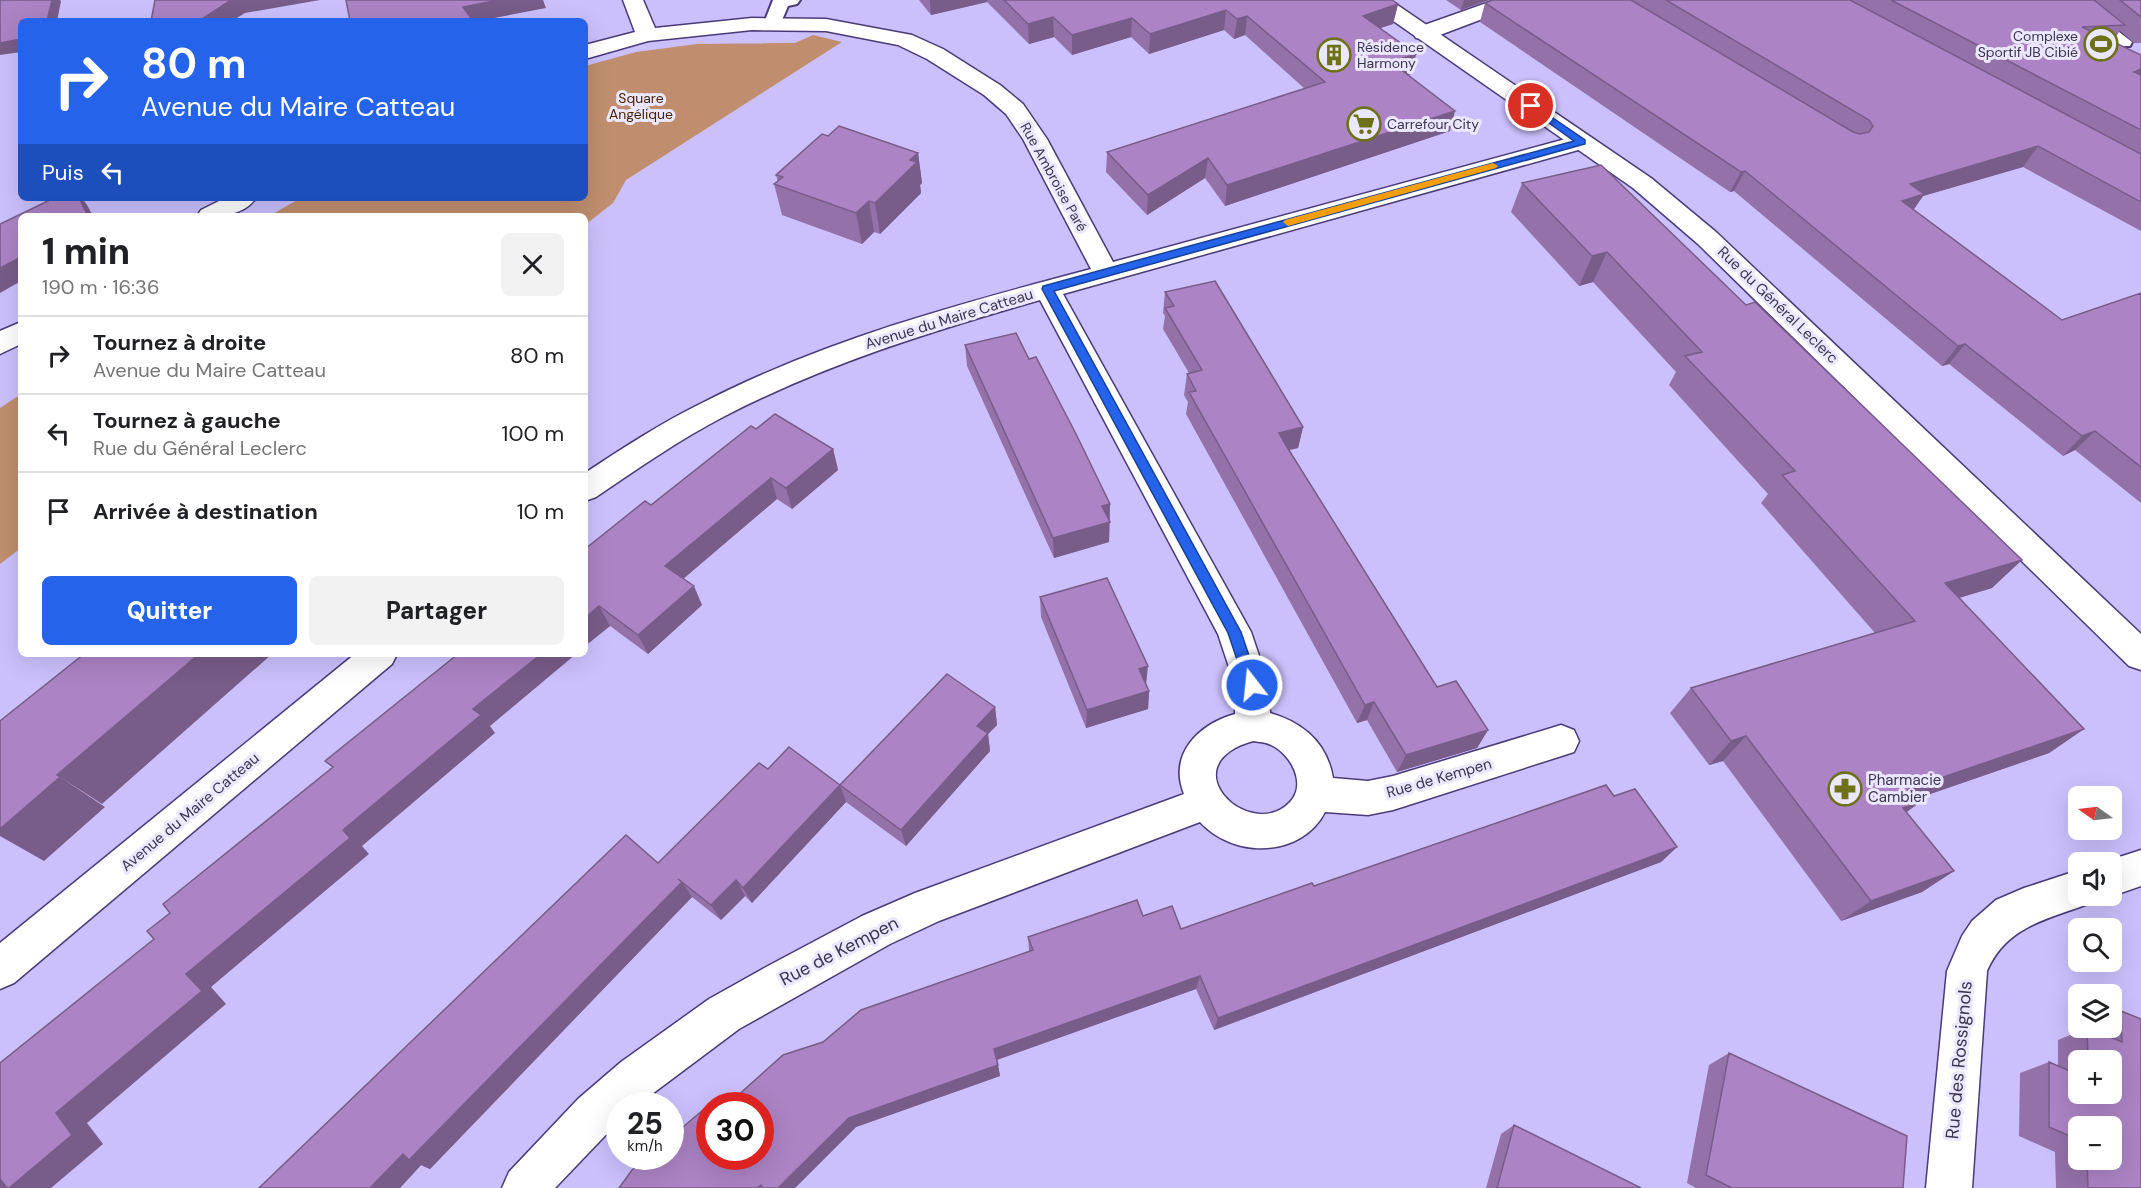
<!DOCTYPE html>
<html lang="fr">
<meta charset="utf-8">
<style>
:root{--surface:#fff;--page:#f2f2f2;--text:#202124;--muted:#757577;--line:#e0e0e0;--accent:#2563eb}
body{margin:0;font-family:"DM Sans",sans-serif;background:var(--page);color:var(--text);height:100vh;display:flex;flex-direction:column;font-size:22px;white-space:nowrap}
*{box-sizing:border-box;margin:0}
p{font-size:20px;color:var(--muted)}
.icon{flex:none;width:33px;height:33px;fill:none;stroke:currentColor;stroke-width:2;stroke-linecap:round;stroke-linejoin:round}
.map{position:relative;flex:1;overflow:hidden}
.side{position:absolute;left:18px;top:213px;width:570px;height:444px;display:flex;flex-direction:column;background:var(--surface);border-radius:9px;box-shadow:0 6px 24px #0002}
.side>*{flex:none}
.guide{position:absolute;left:18px;top:18px;width:570px;height:183px;border-radius:9px;box-shadow:0 6px 24px #0002;background:#2563eb;color:#fff;overflow:hidden}
.needle{width:39px;rotate:284deg}
.buttons{position:absolute;left:2068px;top:786px;display:grid;gap:12px}
.buttons a{display:grid;place-items:center;width:54px;height:54px;border-radius:9px;background:var(--surface);box-shadow:0 6px 24px #0002;font-size:30px}
.speed{position:absolute;left:606px;top:1092px;display:flex;gap:12px;font-size:30px;font-weight:700;text-align:center}
.speed>*{display:grid;place-content:center;width:78px;height:78px;border-radius:50%;background:var(--surface);box-shadow:0 6px 24px #0002;line-height:1}
.speed small{font-size:15px;font-weight:400}
.speed .limit{border:9px solid #d22;background:#fff;color:#111}
.pin{position:absolute;display:grid;place-items:center;width:51px;height:51px;color:#fff;margin:-26px;border:3px solid #fff;border-radius:50%;box-shadow:0 2px 6px #0007}
.me{position:absolute;width:66px;margin:-33px;rotate:344deg;stroke-linejoin:round;filter:drop-shadow(0 0 4px #0008)}
.turn{display:flex;align-items:center;gap:21px;height:126px;padding:0 24px;font-size:27px}
.turn .icon{width:78px;height:78px;stroke-width:2.5}
.turn b{display:block;font-size:42px;line-height:51px}
.then{display:flex;align-items:center;height:57px;padding:0 24px;background:#0003;gap:12px;font-size:22px}
.round{display:grid;place-items:center;flex:none;width:63px;height:63px;border-radius:9px;background:var(--page)}
.head{display:flex;align-items:center;justify-content:space-between;height:102px;padding:0 24px}
h1{font-size:36px;font-weight:800;line-height:45px}
.button{display:flex;gap:12px;margin-top:auto;padding:12px 24px}
.button a{flex:1;height:69px;border-radius:9px;background:var(--accent);color:#fff;font-size:24px;font-weight:800;line-height:69px;text-align:center}
.button a+a{background:var(--page);color:var(--text)}
ul{padding:0;list-style:none}
li{display:flex;align-items:center;gap:18px;height:78px;padding:0 24px;border-top:2px solid var(--line)}
li div{flex:1}
li b{display:block;font-size:22px}
li em{font-style:normal}
.map>svg:first-child{display:block}
</style>
<div class="map">
<svg width="2141" height="1188" viewBox="0 0 2141 1188">
<rect width="100%" height="100%" fill="#cbc0fc"/>
<path fill="#c08e6f" d="M813 35 842 42 626 180 613 203 585 225V216H269L301 198H585V66L636 52 697 44 795 43Z
M21 394V548L0 564V408Z"/>
<g fill="none" stroke-linecap="round" stroke-linejoin="round">
<defs>
<path id="service" d="M773 0H800L797 4 788 6 779 27H767L764 23Z
M2058 0H2078L2132 42 2130 46H2116Z"/>
<path id="minor" d="M623 0H643L655 28 752 18 826 19 912 35 943 49 1000 85 1023 104 1047 139 1113 262 1573 137 1581 135 1589 137 1593 142 1589 147 1063 294 1251 632 1269 685 1270 713C1304 723 1327 743 1333 778L1368 781 1393 776 1561 725 1574 730 1579 741 1574 752 1393 810 1368 815 1325 812C1301 858 1234 859 1200 822L939 921 890 944 739 1029 636 1106H620V1120L555 1188H502L509 1172 578 1099 621 1062 709 999 768 966 862 916 915 893 1184 794C1168 754 1199 724 1235 714V685L1218 634 1040 300C932 331 823 365 723 417 679 440 637 469 596 497L585 501V473C623 448 661 423 702 403 824 340 959 304 1091 269L1023 139 1006 114 984 95 927 59 898 45 826 31 752 30 648 41 585 59V45L635 32ZM1253 741C1259 742 1266 742 1271 745 1291 754 1307 784 1290 802 1250 844 1168 765 1253 741Z
M1495 0H1525L1522 4 1432 38 1424 39 1416 38 1413 33 1416 28Z
M225 198H256C243 217 218 216 197 216L201 210Z
M21 322V344L0 354V331Z
M355 654H397L392 664 14 983 0 989V943Z
M2141 850V886L2112 896H2109H2112V862H2104Z
M2079 870V896H2096L2093 902C2051 919 2007 924 1987 971L1972 1188H1926L1947 971 1962 936 1972 921 1996 900 2024 888Z"/>
<path id="tertiary" d="M1366 0H1390L1651 178 1716 232 2141 634V670L2129 666 1698 244 1633 188 1369 4Z"/>
</defs>
<use href="#service" stroke="#4a3a79" stroke-width="4"/>
<use href="#minor" stroke="#4a3a79" stroke-width="3"/>
<use href="#tertiary" stroke="#4a3a79" stroke-width="3"/>
<use href="#service" fill="#fff" fill-rule="evenodd"/>
<use href="#minor" fill="#fff" fill-rule="evenodd"/>
<use href="#tertiary" fill="#fff" fill-rule="evenodd"/>
</g>
<path fill="#9471a9" fill-rule="evenodd" d="M919 0H1392L1398 4 1393 24 1380 28 1416 54 1411 74 1408 75 1450 131 1225 206 1205 178 1147 215 1106 172 1107 152 1305 89 1245 35 1234 39 1224 30 1149 54 1131 37 1072 55 1054 37 1029 44 987 2 931 15Z
M1446 0H1489L1461 10Z
M1493 0H2141V43H2134L2120 31 2112 42 2141 55V231L2023 167 1923 196 1913 210 2062 320 2141 293V503L2075 450 2063 456 1949 364 1942 366 1734 191 1730 192 1480 22 1485 3Z
M828 136 918 153 922 183 920 185 921 193 880 234 874 232 862 244 782 215 774 184 778 182 776 175Z
M1601 165 1992 588 1959 598 2084 729 2049 753 1916 799 1919 803 1906 812 1954 871 1922 892 1841 921 1723 761 1709 765 1670 713 1691 688 1875 633 1761 503 1768 494 1669 385 1676 372 1593 282 1579 286 1511 212 1522 183Z
M1165 292 1303 427 1298 448 1289 450 1437 687 1488 730 1477 748 1397 772 1367 720 1357 723 1186 414 1188 402 1184 395 1187 374 1189 373 1163 329 1165 316 1163 313Z
M965 345 1029 359 1110 504 1109 542 1054 558 967 366Z
M756 429 833 449 838 470 792 509 777 499 683 578 702 605 648 654 610 626 585 646V549L651 505Z
M1040 597 1146 683 1149 691 1148 709 1086 728 1041 617Z
M995 707 997 725 988 734 990 751 906 846 846 802 752 903 745 896 721 920 692 897 430 1169 421 1165 400 1188H259L658 863 768 769 840 785Z
M1614 796 1677 847 1661 862 1214 1030 1196 989 997 1060 1000 1076 856 1127 795 1188H619L710 1156 823 1042 1029 951 1028 937 1143 916 1181 929 1314 886Z
M2121 1011 2141 1188H2056L2055 1152 2019 1136 2020 1073 2049 1062 2058 1066V1040L2087 1028 2091 1030 2090 1028H2112V1015ZM2079 1060H2112L2079 1094ZM2079 1126 2112 1160H2079Z
M1729 1053 1903 1188H1696L1687 1183 1709 1065Z
M1514 1125 1641 1188H1486L1501 1134Z"/>
<path fill="#785c89" d="M52 0H60L61 1 57 21H47Z
M231 0H320L245 13 232 21H199Z
M499 0H543L546 8 479 21H469L463 7Z
M930 0H987V2L931 15Z
M1464 0H1489L1461 10Z
M1398 4 1393 24 1359 35 1363 16Z
M1226 10 1224 30 1149 54 1150 34Z
M1247 16 1245 35 1234 39 1237 19Z
M1053 17 1054 37 1029 44 1028 24Z
M1132 18 1131 37 1072 55V35Z
M21 39V52L0 55V43Z
M1416 54 1411 74 1386 82 1391 62Z
M2141 69V83L2134 72Z
M1455 111 1450 131 1225 206 1227 185Z
M2038 146 2023 167 1923 196 1910 215 1888 221 1910 184Z
M918 153 922 183 920 185 921 193 880 234 875 203 910 160Z
M1208 158 1205 178 1147 215 1148 195Z
M1745 171 1734 191 1730 192 1741 172Z
M79 198H82L87 205 93 216H88Z
M869 201 874 232 862 244 856 213Z
M1607 252 1593 282 1579 286 1592 256Z
M21 257V281L0 293V268Z
M1965 344 1949 364 1942 366 1958 346Z
M1303 427 1298 448 1275 453 1279 433Z
M2095 431 2075 450 2063 456 2082 436Z
M833 449 838 470 792 509 786 488Z
M771 478 777 499 675 586 665 566Z
M1110 504 1109 542 1054 558 1053 538 1102 506Z
M2022 560 1992 588 1918 610 1945 583Z
M694 586 702 605 648 654 638 635Z
M599 606 610 626 585 646V618Z
M199 654H272L102 804 57 775Z
M541 654H576L490 726 495 733 362 846 369 854 211 987 226 1004 87 1123 103 1144 51 1188H0V1169L56 1113 186 974 473 709Z
M1148 666 1146 685 1139 669Z
M1149 691 1148 709 1086 728 1087 710Z
M1374 702 1367 720 1357 723 1365 705Z
M995 707 997 725 988 734 990 751 906 846 901 830 977 726Z
M2084 729 2049 753 1878 812 1908 789Z
M1488 730 1477 748 1397 772 1406 755Z
M1746 736 1723 761 1709 765 1731 741Z
M60 777 105 807 44 861 0 836V829Z
M840 785 846 802 752 903 743 888Z
M1919 803 1889 825 1903 808Z
M1677 847 1661 862 1214 1030 1218 1018Z
M1954 871 1922 892 1841 921 1871 901Z
M736 880 745 896 721 920 711 905Z
M682 882 692 897 430 1169 421 1165 400 1188H370L403 1154Z
M1200 976 1196 989 996 1060 994 1049Z
M998 1065 1000 1076 856 1127 795 1188H778L849 1118Z"/>
<path fill="#ac83c4" stroke="#785c89" stroke-width="1.5" d="M0 0H52L47 21H21V39L0 43Z
M155 0H231L199 21H151Z
M346 0H499L463 7 473 21H350Z
M1004 0H1392L1398 4 1363 16 1416 54 1391 62 1455 111 1227 185 1208 158 1148 195 1107 152 1325 82 1247 16 1237 19 1226 10 1150 34 1132 18 1072 35 1053 17 1028 24Z
M1493 0H1631L1853 132 1860 134 1869 132 1873 126 1869 120 1666 0H1850L2141 154V202L2038 146 1910 184 1924 194 1902 201 2062 320 2141 293V467L2095 431 2082 436 1965 344 1958 346 1745 171 1741 172 1485 3Z
M1891 0H2094L2125 25 2082 27 2141 55V69L2134 72 2141 75V130Z
M2120 0H2141V17Z
M839 126 918 153 910 160 917 162 875 203 869 201 856 213 774 184 783 177 776 175 822 134 828 136Z
M1601 165 1746 305 1755 302 2022 560 1945 583 2084 729 1908 789 1919 803 1903 808 1954 871 1871 901 1746 736 1731 741 1691 688 1915 621 1782 475 1795 471 1685 356 1702 352 1607 252 1592 256 1522 183Z
M54 198H79L88 216H21V257L0 268V224Z
M1215 281 1303 427 1279 433 1287 447 1437 687 1456 681 1488 730 1406 755 1374 702 1365 705 1189 392 1196 391 1187 374 1202 370 1165 308 1174 306 1165 292Z
M1016 333 1029 359 1036 357 1076 434 1110 504 1102 506 1110 522 1053 538 965 345Z
M775 414 833 449 786 488 771 478 665 566 694 586 638 635 599 606 585 618V549L645 501 651 505 751 426 756 429Z
M1107 578 1148 666 1139 669 1149 691 1087 710 1040 597Z
M84 654H199L57 775 60 777 0 829V721Z
M458 654H541L473 709 481 715 343 830 350 838 186 974 202 991 56 1113 72 1135 9 1188H7L0 1179V1063L154 939 147 931 170 913 163 904 333 767 325 761Z
M947 674 995 707 977 726 988 733 901 830 840 785Z
M789 747 840 785 743 888 736 880 711 905 678 879 682 882 409 1160 403 1154 370 1188H259L626 835 658 863 759 763 768 769Z
M1606 785 1614 796 1635 789 1677 847 1218 1018 1200 976 994 1049 998 1065 849 1118 778 1188H763L761 1185 757 1188H619L632 1170 648 1156H670V1138L710 1104V1156H760V1106H726L783 1055 823 1042 861 1010 1033 950 1028 937 1137 900 1143 916 1172 906 1181 929 1312 883 1314 886Z
M2121 1011 2141 1019V1188H2088L2087 1160H2112V1126H2079V1140L2049 1127V1062L2079 1075V1094H2112V1060H2088L2087 1028 2122 1042Z
M1729 1053 1907 1136 1903 1188H1732L1706 1175Z
M1514 1125 1641 1188H1497Z"/>
<path fill="#2563eb" stroke="#184099" stroke-width="1.5" d="M1531 103 1585 140V144L1054 291 1241 632 1259 685 1257 689 1252 691 1247 689 1228 633 1042 289 1043 286 1574 141 1528 108 1526 106Z"/>
<path fill="#f59e0b" d="M1493 163 1498 166 1496 168 1288 226 1283 222 1285 220Z"/>
<defs>
<symbol id="stadium-ring" viewBox="-11 -11 22 22"><circle r="9.5" fill="#ebe7fe" stroke="#6d7118" stroke-width="1.5"/><path d="M0-5a6.5 5 0 1 0 0 10a6.5 5 0 1 0 0-10ZM-3.5-1.8h7v3.6h-7Z" fill="#6d7118"/></symbol>
<symbol id="building-ring" viewBox="-11 -11 22 22"><circle r="9.5" fill="#ebe7fe" stroke="#6d7118" stroke-width="1.5"/><path d="M-4-6H4V6H1V3H-1V6H-4ZM-2.5-4.3h1.7v1.8h-1.7ZM.8-4.3h1.7v1.8H.8ZM-2.5-1h1.7V.8h-1.7ZM.8-1h1.7V.8H.8Z" fill="#6d7118"/></symbol>
<symbol id="supermarket-ring" viewBox="-11 -11 22 22"><circle r="9.5" fill="#ebe7fe" stroke="#6d7118" stroke-width="1.5"/><path d="M-6-5.5h2.5l.6 2H6L4.5 2H-2.5L-4.4-4H-6ZM-1.5 3.2a1.3 1.3 0 1 0 .1 0ZM3 3.2a1.3 1.3 0 1 0 .1 0Z" fill="#6d7118"/></symbol>
<symbol id="pharmacy-ring" viewBox="-11 -11 22 22"><circle r="9.5" fill="#ebe7fe" stroke="#6d7118" stroke-width="1.5"/><path d="M-2-6h4v4h4v4h-4v4h-4v-4h-4v-4h4Z" fill="#6d7118"/></symbol>
</defs>
<g fill-rule="evenodd">
<use href="#stadium-ring" x="2082" y="25" width="38" height="38"/>
<use href="#building-ring" x="1315" y="36" width="38" height="38"/>
<use href="#supermarket-ring" x="1345" y="105" width="38" height="38"/>
<use href="#pharmacy-ring" x="1826" y="770" width="38" height="38"/>
</g>
<g text-anchor="middle" stroke-width="6" stroke-linejoin="round" paint-order="stroke">
<g font-size="14" fill="#3b3452" stroke="#ebe7fe" text-anchor="start">
<text x="2078" y="41" text-anchor="end">Complexe<tspan x="2078" dy="16">Sportif JB Cibié</tspan></text>
<text x="1357" y="52">Résidence<tspan x="1357" dy="16">Harmony</tspan></text>
<text x="1387" y="129">Carrefour City</text>
</g>
<g font-size="14" fill="#4a2305" stroke="#ebe7fe">
<text x="641" y="103">Square<tspan x="641" dy="16">Angélique</tspan></text>
</g>
<g font-size="14" fill="#3b3452" stroke="#ebe7fe">
<text transform="translate(1054 177) rotate(61)" y="5">Rue Ambroise Paré</text>
</g>
<g font-size="15" fill="#3b3452" stroke="#ebe7fe">
<text transform="translate(1778 305) rotate(44)" y="5">Rue du Général Leclerc</text>
<text transform="translate(949 319) rotate(-17)" y="5">Avenue du Maire Catteau</text>
<text transform="translate(1439 778) rotate(-16)" y="5">Rue de Kempen</text>
<text transform="translate(190 812) rotate(-40)" y="5">Avenue du Maire Catteau</text>
</g>
<g font-size="15" fill="#3b3452" stroke="#ebe7fe" text-anchor="start">
<text x="1868" y="785">Pharmacie<tspan x="1868" dy="17">Cambier</tspan></text>
</g>
<g font-size="18" fill="#3b3452" stroke="#ebe7fe">
<text transform="translate(839 951) rotate(-27)" y="6">Rue de Kempen</text>
<text transform="translate(1959 1060) rotate(-85)" y="6">Rue des Rossignols</text>
</g>
</g>
</svg>
<div class="buttons">
<a><svg class="needle" viewBox="-14 -14 28 28"><path d="M0-13l5 13h-10z" fill="#e53935"/><path d="M0 13l5-13h-10z" fill="#757577"/></svg></a>
<a><svg class="icon" aria-label="sound" viewBox="0 0 24 24"><path d="M4 9h4l5-4v14l-5-4H4zM17 9q2 3 0 6"/></svg></a>
<a><svg class="icon" aria-label="search" viewBox="0 0 24 24"><circle cx="10" cy="10" r="6"/><path d="M15 15l6 6"/></svg></a>
<a><svg class="icon" aria-label="layers" viewBox="0 0 24 24"><path d="M12 4l9 5-9 5-9-5zM3 14l9 5 9-5"/></svg></a>
<a>+</a>
<a>−</a>
</div>
<div class="speed"><div>25<small>km/h</small></div><div class="limit">30</div></div>
<div class="pin" style="left:1531px;top:106px;background:#d93025"><svg class="icon" aria-label="arrive" viewBox="0 0 24 24"><path d="M6 21V4h12l-3 4 3 4H6"/></svg></div>
<svg class="me" style="left:1252px;top:685px" viewBox="-20 -20 40 40"><circle r="17" fill="#2563eb" stroke="#fff" stroke-width="3"/><path d="M0-11L8 9 0 5-8 9z" fill="#fff"/></svg>
<div class="guide">
<div class="turn"><svg class="icon" aria-label="right" viewBox="0 0 24 24"><path d="M7 20v-9h11M14 6l5 5-5 5"/></svg><div><b>80 m</b>Avenue du Maire Catteau</div></div>
<div class="then">Puis<svg class="icon" aria-label="left" viewBox="0 0 24 24"><path d="M17 20v-9H6M10 6l-5 5 5 5"/></svg></div>
</div>
<section class="side">
<div class="head"><div><h1>1 min</h1><p>190 m · 16:36</p></div><a class="round"><svg class="icon" aria-label="close" viewBox="0 0 24 24"><path d="M6 6l12 12M18 6L6 18"/></svg></a></div>
<ul>
<li><svg class="icon" aria-label="right" viewBox="0 0 24 24"><path d="M7 20v-9h11M14 6l5 5-5 5"/></svg><div><b>Tournez à droite</b><p>Avenue du Maire Catteau</p></div><em>80 m</em></li>
<li><svg class="icon" aria-label="left" viewBox="0 0 24 24"><path d="M17 20v-9H6M10 6l-5 5 5 5"/></svg><div><b>Tournez à gauche</b><p>Rue du Général Leclerc</p></div><em>100 m</em></li>
<li><svg class="icon" aria-label="arrive" viewBox="0 0 24 24"><path d="M6 21V4h12l-3 4 3 4H6"/></svg><div><b>Arrivée à destination</b></div><em>10 m</em></li>
</ul>
<div class="button"><a>Quitter</a><a>Partager</a></div>
</section>
</div>
